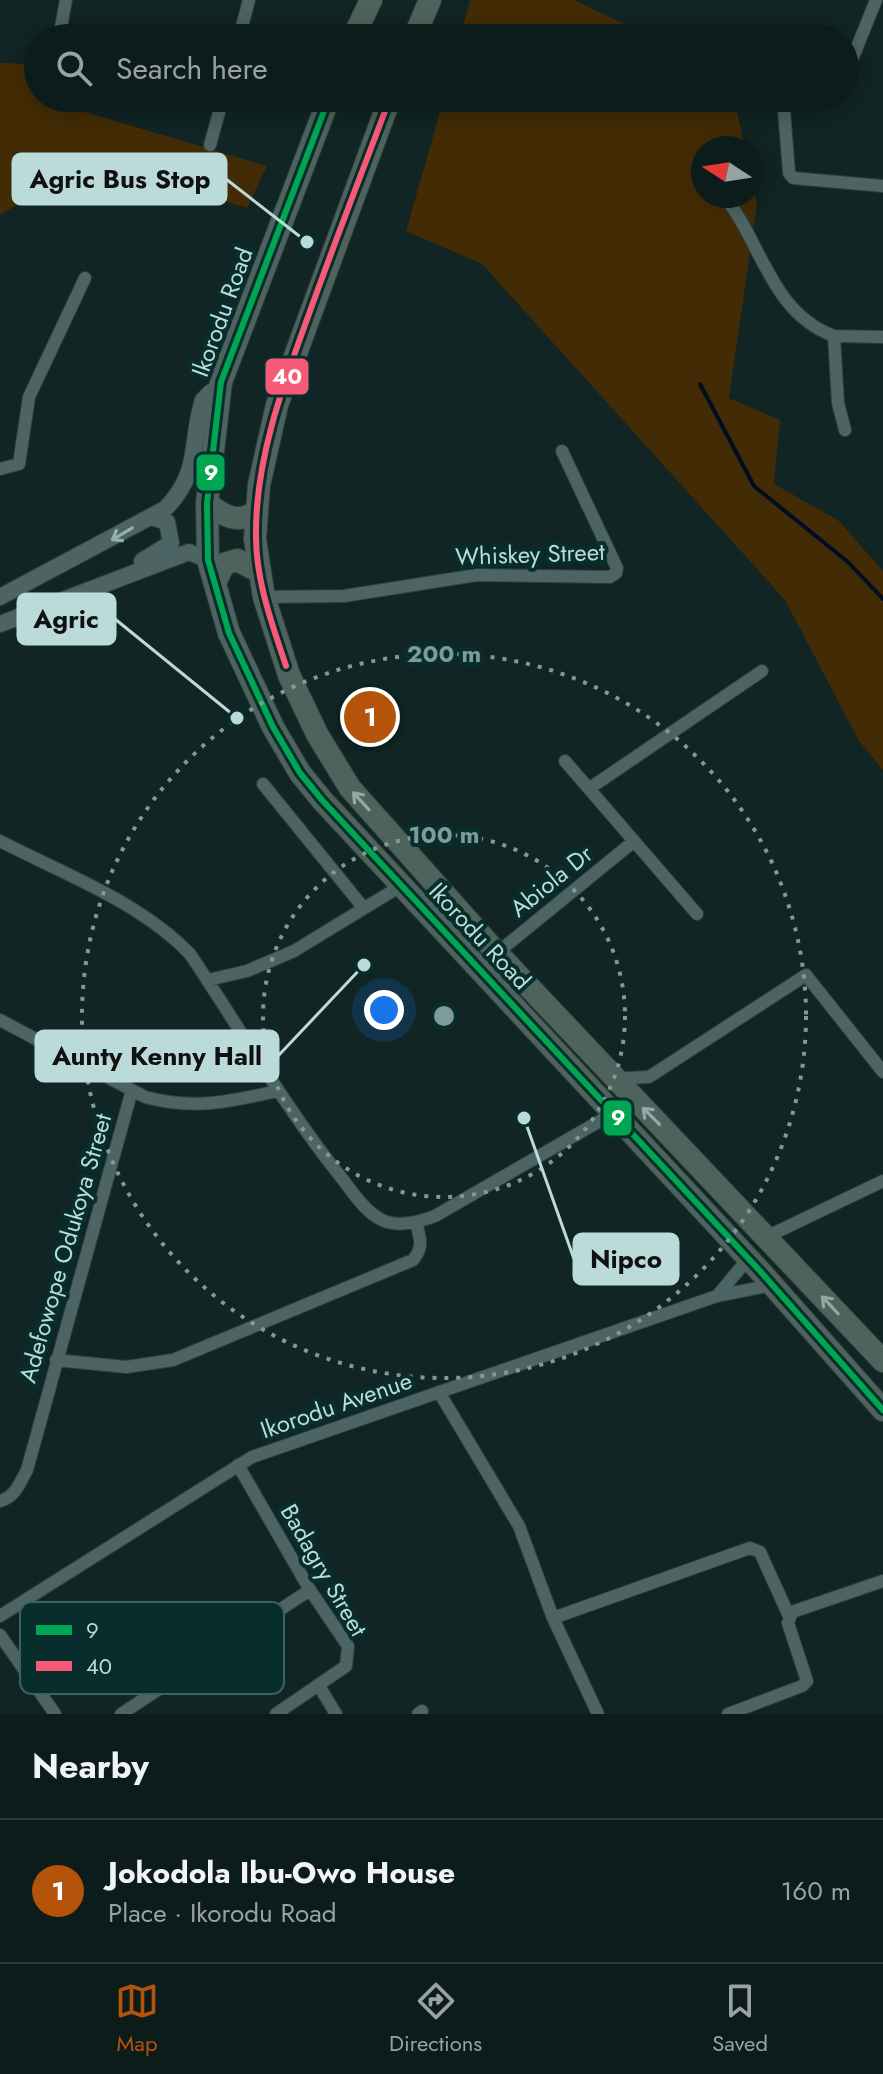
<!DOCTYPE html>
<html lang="en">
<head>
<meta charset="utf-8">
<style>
  body { margin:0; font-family:Jost,sans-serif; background:#152524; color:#f1f3f6 }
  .compass { position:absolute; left:691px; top:136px; width:72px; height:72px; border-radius:50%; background:#0c1c1b; box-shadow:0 4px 20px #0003; rotate:282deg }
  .you { position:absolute; left:384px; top:1010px; width:28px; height:28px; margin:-20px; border:6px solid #fff; border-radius:50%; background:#1a73e8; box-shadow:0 0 0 12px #1a73e833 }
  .badge { display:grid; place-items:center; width:52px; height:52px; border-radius:50%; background:#b45309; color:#fff; font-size:26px; font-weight:700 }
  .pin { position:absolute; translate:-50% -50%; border:4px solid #fff; box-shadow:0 2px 8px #0006 }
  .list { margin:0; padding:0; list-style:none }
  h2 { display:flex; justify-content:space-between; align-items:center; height:104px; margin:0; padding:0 32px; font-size:34px }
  h2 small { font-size:26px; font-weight:400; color:#9aa1a3 }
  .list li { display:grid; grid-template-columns:52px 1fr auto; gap:24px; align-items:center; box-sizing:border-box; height:144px; padding:0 32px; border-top:2px solid #2c3a3a }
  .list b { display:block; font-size:30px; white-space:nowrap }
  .list p { margin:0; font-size:26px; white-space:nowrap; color:#9aa1a3 }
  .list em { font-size:26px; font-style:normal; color:#9aa1a3 }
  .icon { flex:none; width:44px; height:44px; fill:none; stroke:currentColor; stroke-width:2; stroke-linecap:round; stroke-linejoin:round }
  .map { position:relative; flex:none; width:883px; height:1714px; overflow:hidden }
  .search { position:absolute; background:#0c1c1b; box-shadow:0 4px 20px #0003; left:24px; right:24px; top:24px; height:88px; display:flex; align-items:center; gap:20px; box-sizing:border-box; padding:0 28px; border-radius:44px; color:#9aa1a3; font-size:30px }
  .sheet { height:248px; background:#0c1c1b }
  nav { display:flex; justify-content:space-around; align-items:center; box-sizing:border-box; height:112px; border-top:2px solid #2c3a3a; background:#0c1c1b; font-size:22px; color:#9aa1a3 }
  nav a { display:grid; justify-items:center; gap:4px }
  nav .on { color:#b45309 }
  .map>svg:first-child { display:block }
  .green { fill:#432b05 }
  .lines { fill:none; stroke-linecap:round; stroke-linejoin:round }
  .stream { stroke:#010e22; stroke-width:4 }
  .minor-casing { stroke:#2e3f3e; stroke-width:14 }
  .tertiary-casing { stroke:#2e3f3e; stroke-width:18 }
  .trunk-casing { stroke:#2e3f3e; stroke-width:24 }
  .minor { stroke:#4c6463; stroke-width:12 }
  .tertiary { stroke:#4c6463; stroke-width:16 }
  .trunk { stroke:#4e635c; stroke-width:22 }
  .bus-1-casing { stroke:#072e2c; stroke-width:12 }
  .bus-2-casing { stroke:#072e2c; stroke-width:12 }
  .bus-1 { stroke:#00a651; stroke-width:6 }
  .bus-2 { stroke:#f75a77; stroke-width:6 }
  .oneway { stroke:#94b1b0 }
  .oneway2 { stroke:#8faba7 }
  .ring { fill:none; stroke:#7e9b9a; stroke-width:4; stroke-dasharray:4 8 }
  .labels { text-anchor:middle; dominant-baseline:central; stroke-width:8; stroke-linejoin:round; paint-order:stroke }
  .street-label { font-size:24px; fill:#badbd9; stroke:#072e2c }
  .key { fill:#072e2c; stroke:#3d6260; stroke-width:2 }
  .key-label { font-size:22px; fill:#badbd9 }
  .centre { fill:#7e9b9a; stroke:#072e2c; stroke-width:4 }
  .ring-label { font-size:24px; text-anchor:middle; font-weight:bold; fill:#7e9b9a; stroke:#072e2c; stroke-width:8; stroke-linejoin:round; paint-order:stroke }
  .leader { fill:none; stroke:#badbd9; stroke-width:3 }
  .callout-dot { fill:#badbd9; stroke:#072e2c; stroke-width:3 }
  .callout { fill:#badbd9; stroke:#badbd9; stroke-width:3 }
  .callout-label { font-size:26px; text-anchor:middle; font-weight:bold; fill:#111 }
  .line-badge { stroke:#072e2c; stroke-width:3 }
  .badge-label { font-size:22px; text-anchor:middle; font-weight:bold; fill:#fff }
</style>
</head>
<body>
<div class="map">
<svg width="883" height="1714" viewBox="0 0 883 1714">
  <rect width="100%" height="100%" fill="#102524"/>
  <path class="green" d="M470,0h104l79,38h-193z
    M0,63l26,1 12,19v15l229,68 -20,42 -104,-32 -63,-10 -80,49z
    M444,98h290l11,50h-42v48h48v-19l6,27 -28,194 51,22 -6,64 64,36 45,51v199l-24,-29 -74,-141 -303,-336 -76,-33z"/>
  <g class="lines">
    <path class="stream" d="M700,384l54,102 94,76 35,37"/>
    <defs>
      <path id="minor" d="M59,38l7,-38
        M239,38l10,-38
        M845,77l31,-77
        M783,98l6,75 4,5 90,8
        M210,145l13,-47
        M724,196c38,47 47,117 110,140l4,67 7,27
        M834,336l49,1
        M0,469l19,-5 10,-67 56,-119
        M264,597l80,-1 133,-21 133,2 6,-4 1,-5 -55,-117
        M565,761l132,153
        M263,784l99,122
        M590,788l172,-117
        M0,841c64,33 140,61 190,113 50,74 94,152 150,222 12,15 24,35 42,44 16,8 37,2 53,-4l177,-102
        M497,953l136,-111
        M208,980l39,-9 47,-20 105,-64
        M0,1020l145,77c48,13 85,5 132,-6
        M618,1083l9,-5 22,-1 157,-102 77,97
        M764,1238l119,-57
        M717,1296l31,-37
        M56,1360l70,7 47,-7 240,-100c11,-13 7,-22 3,-38
        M439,1392l80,134 34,92 45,96
        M238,1465l72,125 38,56 -2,20 -70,48
        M0,1501c15,-4 20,-18 27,-31l105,-380
        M0,1616l252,-159 465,-161 55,-11
        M553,1618l197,-70 10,4 29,64
        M0,1635l55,79
        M319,1686l17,28
        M121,1714l189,-124
        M418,1714l4,-3
        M728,1714l74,-28 5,-5 -19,-58 4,-11 91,-31"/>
      <path id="tertiary" d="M142,561l29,-18 -4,-21 -16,-5
        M0,597l165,-88c37,-38 24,-65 38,-109l8,-8 9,-1
        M0,624l189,-72 19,8"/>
      <path id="trunk" d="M353,38l18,-38
        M414,38l16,-38
        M329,98l-108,284 -14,121 1,57 21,73 44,94 27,46 22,27 438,471 123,139
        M390,98l-113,307 -18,80 -4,54 5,33 4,25 25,78 28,59 33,54 147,165 386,408
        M207,503c16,13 32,22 50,8
        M215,583l9,-19 13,-4 23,12"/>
    </defs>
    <use href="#minor" class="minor-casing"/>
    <use href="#tertiary" class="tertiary-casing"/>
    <use href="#trunk" class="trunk-casing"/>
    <use href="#minor" class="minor"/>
    <use href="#tertiary" class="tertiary"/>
    <use href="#trunk" class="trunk"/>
    <defs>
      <path id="bus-1" d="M329,98l-108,284 -14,121 1,57 21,73 44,94 27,46 22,27 438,471 123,139"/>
      <path id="bus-2" d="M286,666c-14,-42 -30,-85 -30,-130 -1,-76 27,-151 53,-222 26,-73 54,-144 81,-216"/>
    </defs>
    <use href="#bus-1" class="bus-1-casing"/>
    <use href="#bus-2" class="bus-2-casing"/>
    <use href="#bus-1" class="bus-1"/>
    <use href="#bus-2" class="bus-2"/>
  </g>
  <defs><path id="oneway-shaft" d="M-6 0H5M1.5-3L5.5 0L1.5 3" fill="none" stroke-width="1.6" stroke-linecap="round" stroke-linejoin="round" transform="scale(2)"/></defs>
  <use class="oneway" href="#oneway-shaft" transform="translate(122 534) rotate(149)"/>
  <g class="oneway2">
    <use href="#oneway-shaft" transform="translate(361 801) rotate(-132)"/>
    <use href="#oneway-shaft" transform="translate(651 1116) rotate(-135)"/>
    <use href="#oneway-shaft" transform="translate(830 1305) rotate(-133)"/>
  </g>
  <g class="ring">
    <circle cx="444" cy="1016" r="181"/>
    <circle cx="444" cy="1016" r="362"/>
  </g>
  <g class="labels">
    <g class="street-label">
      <text transform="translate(222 312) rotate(-70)">Ikorodu Road</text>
      <text transform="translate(530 554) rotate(-2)">Whiskey Street</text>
      <text transform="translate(551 881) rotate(-39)">Abiola Dr</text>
      <text transform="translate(480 936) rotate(47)">Ikorodu Road</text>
      <text transform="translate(65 1248) rotate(-74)">Adefowope Odukoya Street</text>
      <text transform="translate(336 1405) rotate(-19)">Ikorodu Avenue</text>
      <text transform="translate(324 1570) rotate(60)">Badagry Street</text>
    </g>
  </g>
  <rect x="20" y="1602" width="264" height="92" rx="12" class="key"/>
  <rect x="36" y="1625" width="36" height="10" fill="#00a651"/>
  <rect x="36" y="1661" width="36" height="10" fill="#f75a77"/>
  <g class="key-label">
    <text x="86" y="1638">9</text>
    <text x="86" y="1674">40</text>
  </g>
  <circle cx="444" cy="1016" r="12" class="centre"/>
  <g class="ring-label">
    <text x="444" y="662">200 m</text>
    <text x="444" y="843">100 m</text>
  </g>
  <path class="leader" d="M307 242L226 179M237 718L115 619M364 965L278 1056M524 1118L574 1259"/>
  <g class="callout-dot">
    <circle cx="307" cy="242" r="8"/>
    <circle cx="237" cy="718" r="8"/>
    <circle cx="364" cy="965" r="8"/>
    <circle cx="524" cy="1118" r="8"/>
  </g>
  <g class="callout">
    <rect x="13" y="154" width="213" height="50" rx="8"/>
    <rect x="18" y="594" width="97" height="50" rx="8"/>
    <rect x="36" y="1031" width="242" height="50" rx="8"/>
    <rect x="574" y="1234" width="104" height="50" rx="8"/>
  </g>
  <g class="callout-label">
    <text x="120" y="188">Agric Bus Stop</text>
    <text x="66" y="628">Agric</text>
    <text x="157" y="1065">Aunty Kenny Hall</text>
    <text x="626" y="1268">Nipco</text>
  </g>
  <g class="line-badge">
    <rect x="264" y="357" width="46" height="39" rx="8" fill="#f75a77"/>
    <rect x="195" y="453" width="31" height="39" rx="8" fill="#00a651"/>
    <rect x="602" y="1099" width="31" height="38" rx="8" fill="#00a651"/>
  </g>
  <g class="badge-label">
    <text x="287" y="384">40</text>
    <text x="211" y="480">9</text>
    <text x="618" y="1125">9</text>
  </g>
</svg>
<svg class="compass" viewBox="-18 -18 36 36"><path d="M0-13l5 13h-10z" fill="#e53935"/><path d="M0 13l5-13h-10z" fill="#9aa1a3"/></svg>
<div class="you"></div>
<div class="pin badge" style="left:370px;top:717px">1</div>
<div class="search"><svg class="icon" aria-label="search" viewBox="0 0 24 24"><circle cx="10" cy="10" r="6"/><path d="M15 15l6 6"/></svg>Search here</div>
</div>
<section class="sheet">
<h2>Nearby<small></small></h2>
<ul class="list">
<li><span class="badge">1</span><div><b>Jokodola Ibu-Owo House</b><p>Place · Ikorodu Road</p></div><em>160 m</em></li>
</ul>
</section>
<nav>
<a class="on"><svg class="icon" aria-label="map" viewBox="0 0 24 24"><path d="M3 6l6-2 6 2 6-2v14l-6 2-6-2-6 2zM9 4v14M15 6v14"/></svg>Map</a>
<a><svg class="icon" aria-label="directions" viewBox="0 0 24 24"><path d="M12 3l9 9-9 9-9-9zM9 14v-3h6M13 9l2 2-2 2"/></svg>Directions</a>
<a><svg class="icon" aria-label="saved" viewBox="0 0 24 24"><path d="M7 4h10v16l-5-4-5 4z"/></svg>Saved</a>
</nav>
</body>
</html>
